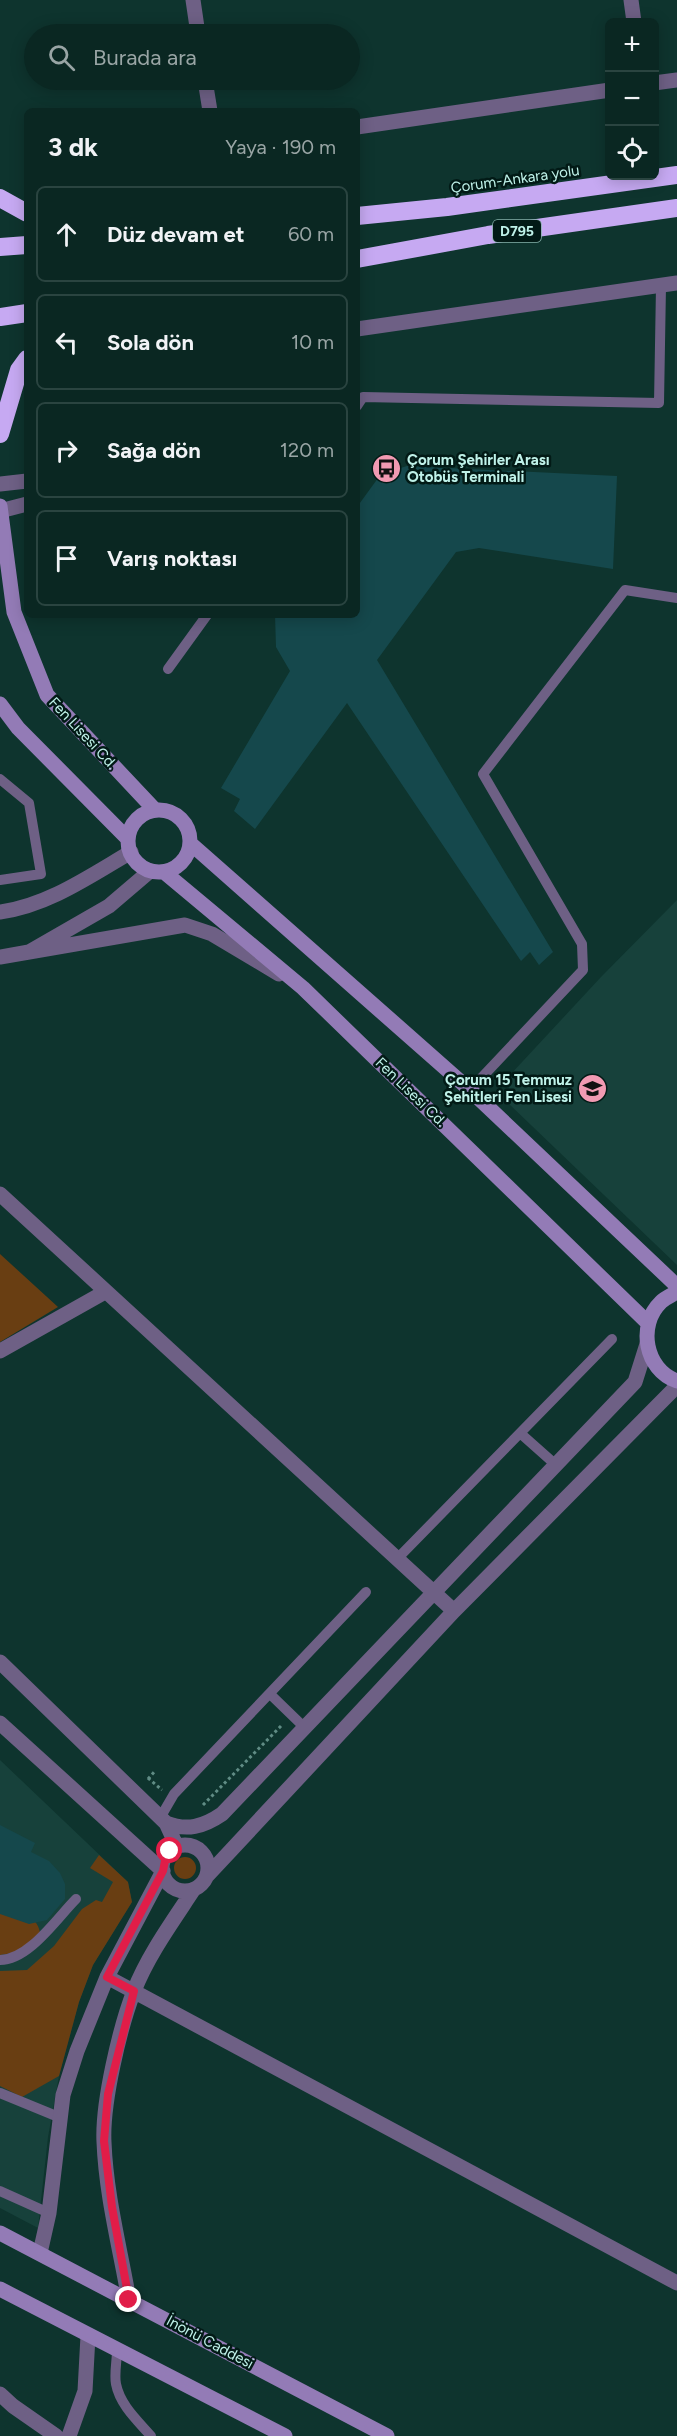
<!DOCTYPE html>
<html lang="tr">
<head>
<meta charset="utf-8">
<style>
  body { margin:0; font-family:Figtree,sans-serif; background:#18332f; color:#f1f3f6 }
  .controls { position:absolute; right:18px; top:18px; display:grid; overflow:hidden; border-radius:9px; box-shadow:0 3px 15px #0003 }
  .controls button { width:54px; height:54px; display:grid; place-items:center; padding:0; border:0; border-bottom:2px solid #2a4440; background:#0a2722; color:#f1f3f6; font:30px sans-serif }
  .stop { position:absolute; width:18px; height:18px; margin:-14px; border:4px solid #e11d48; border-radius:50%; background:#fff }
  .stop.end { background:#e11d48; border-color:#fff; box-shadow:0 2px 6px #0008 }
  .list { margin:0; padding:0; list-style:none }
  h2 { display:flex; justify-content:space-between; align-items:center; height:78px; margin:0; padding:0 24px; font-size:26px }
  h2 small { font-size:20px; font-weight:400; color:#99a5a5 }
  .list li { display:grid; grid-template-columns:39px 1fr auto; gap:18px; align-items:center; box-sizing:border-box; height:96px; margin:0 12px 12px; padding:0 12px; border:2px solid #2a4440; border-radius:9px }
  .list b { display:block; font-size:22px; white-space:nowrap }
  .list em { font-size:20px; font-style:normal; color:#99a5a5 }
  .icon { flex:none; width:33px; height:33px; fill:none; stroke:currentColor; stroke-width:2; stroke-linecap:round; stroke-linejoin:round }
  .map { position:relative; flex:none; width:677px; height:2436px; overflow:hidden }
  .search { position:absolute; background:#0a2722; box-shadow:0 3px 15px #0003; left:24px; top:24px; width:336px; height:66px; display:flex; align-items:center; gap:15px; box-sizing:border-box; padding:0 21px; border-radius:33px; color:#99a5a5; font-size:22px }
  .panel { position:absolute; background:#0a2722; box-shadow:0 3px 15px #0003; left:24px; top:108px; width:336px; height:510px; border-radius:9px }
  .map>svg:first-child { display:block }
  .built { fill:#17413b }
  .green { fill:#693e12 }
  .building { fill:#15484c }
  .lines { fill:none; stroke-linecap:round; stroke-linejoin:round }
  .path { stroke:#608c85; stroke-width:3; stroke-dasharray:3 3; stroke-linecap:butt }
  .lane { stroke:#6e6085; stroke-width:10 }
  .street { stroke:#6e6085; stroke-width:15 }
  .secondary { stroke:#937bb6; stroke-width:15 }
  .highway { stroke:#c6a9f2; stroke-width:18 }
  .route { stroke:#e11d48; stroke-width:8 }
  .labels { text-anchor:middle; dominant-baseline:central; stroke-width:5; stroke-linejoin:round; paint-order:stroke }
  .shield { fill:#021a16; stroke:#86b1aa; stroke-width:1.5 }
  .shield-label { font-size:14px; font-weight:bold; fill:#bff2e9 }
  .street-label { font-size:15px; fill:#bff2e9; stroke:#021a16 }
  .poi-label { font-size:15px; font-weight:bold; fill:#bff2e9; stroke:#021a16; text-anchor:start }
</style>
</head>
<body>
<div class="map">
<svg width="677" height="2436" viewBox="0 0 677 2436">
  <rect width="100%" height="100%" fill="#0e342e"/>
  <path class="built" d="M677,900v365l-169,-162 2,-28 91,-98z
    M0,1760l128,122 4,20 -39,63 -14,37 -20,74 -11,61 -10,91 -38,-20z"/>
  <path class="green" d="M0,1254l58,53 -58,35z
    M99,1855l29,27 4,20 -39,63 -14,37 -20,74 -37,21 -22,-11v-115l27,-1 27,-24 28,-37 14,-9 6,2 11,-20 -23,-14z
    M174 1868a11 11 0 1 1 22 0a11 11 0 1 1-22 0Z
    M0,1902c15,7 38,13 40,31l-15,18 -25,4z"/>
  <path class="building" d="M407,466l210,10 -4,93 -134,-21 -23,4 -79,108 176,292 -14,13 -9,-13 -9,9 -174,-258 -92,126 -21,-18 6,-12 -19,-11 69,-117 -14,-24 -1,-32h82v-108l24,-33z
    M0,1825l35,18 -4,9 18,9 11,12 5,11v15l-18,21 -18,4 -29,-10z"/>
  <g class="lines">
    <path class="path" d="M148,1778l14,12
      M148,1779l7,-8
      M203,1805l79,-80"/>
    <path class="lane" d="M357,406l6,-9 296,6 2,-117
      M168,669l39,-54
      M0,779l29,24 12,71 -41,6
      M470,1090l113,-120 -1,-26 -99,-170 142,-184 52,8
      M520,1433l36,32
      M396,1560l216,-221
      M270,1694l34,33
      M160,1818l14,-24 192,-202
      M0,1960c29,0 57,-42 76,-61
      M0,2093l61,25
      M0,2191l49,22
      M117,2350c0,11 -3,24 -1,34 4,21 22,37 35,52"/>
    <path class="street" d="M193,0l5,34
      M631,0l3,22
      M205,80l5,31
      M654,83l23,-3
      M357,127l253,-37
      M357,329l320,-46
      M0,484l27,-3
      M0,511l27,-7
      M0,912c47,-6 90,-36 131,-60
      M29,952l156,-27 27,9 67,40
      M0,957l29,-5 80,-46 41,-35
      M0,1194l454,417
      M0,1351l105,-59
      M0,1662l166,161 11,24
      M0,1723l163,148 -56,106 -30,74 -14,44 -14,118 -9,40
      M166,1823c21,8 37,4 56,-9l413,-432 12,-38
      M162 1868a23 23 0 1 1 46 0a23 23 0 1 1-46 0Z
      M207,1876l247,-265 219,-221 4,-1
      M107,1977l570,306
      M129,2300c-9,-52 -23,-105 -25,-158 -2,-39 16,-115 30,-151 14,-36 39,-70 60,-102
      M0,2394l13,12 43,30
      M69,2436l16,-45 3,-55"/>
    <path class="secondary" d="M0,506l14,106 33,83 108,115
      M0,704l18,24 110,111
      M128 841a31 31 0 1 1 62 0a31 31 0 1 1-62 0Z
      M190,843l280,247 207,196
      M164,872l139,116 345,335
      M677,1292c-5,3 -12,6 -16,10 -24,23 -16,68 16,79
      M0,2233l387,203
      M0,2289l285,147"/>
    <path class="highway" d="M0,198l27,15
      M357,216l90,-9 230,-32
      M0,247l27,-2
      M357,259l131,-24 189,-27
      M0,317l27,-4
      M0,434l19,-64 8,-11"/>
  </g>
  <g class="lines">
    <path class="route" d="M129,2300l-17,-93 -8,-66 4,-47 26,-103 -27,-14 56,-106 3,-15 4,-5"/>
  </g>
  <defs>
    <symbol id="bus-disc" viewBox="-11 -11 22 22"><circle r="9.5" fill="#f19ab2" stroke="#021a16"/><path d="M-5-6H5V4H4V6H2V4H-2V6H-4V4H-5ZM-3.5-4V0h7V-4ZM-3.5 1.2v1.5H-2V1.2ZM2 1.2v1.5H3.5V1.2Z" fill="#111"/></symbol>
    <symbol id="school-disc" viewBox="-11 -11 22 22"><circle r="9.5" fill="#f19ab2" stroke="#021a16"/><path d="M0-5L7-2L0 1L-7-2ZM-4 1L0 2.5L4 1V4Q0 6-4 4Z" fill="#111"/></symbol>
  </defs>
  <g fill-rule="evenodd">
    <use href="#bus-disc" x="370" y="452" width="33" height="33"/>
    <use href="#school-disc" x="576" y="1072" width="33" height="33"/>
  </g>
  <g class="labels">
    <rect class="shield" x="493" y="220" width="48" height="22" rx="4.5"/>
    <g class="shield-label">
      <text x="517" y="231">D795</text>
    </g>
    <g class="street-label">
      <text transform="translate(515 179) rotate(-8)">Çorum-Ankara yolu</text>
      <text transform="translate(83 733) rotate(47)">Fen Lisesi Cd.</text>
      <text transform="translate(411 1092) rotate(44)">Fen Lisesi Cd.</text>
      <text transform="translate(210 2342) rotate(28)">İnönü Caddesi</text>
    </g>
    <g class="poi-label">
      <text x="407" y="460">Çorum Şehirler Arası<tspan x="407" dy="17">Otobüs Terminali</tspan></text>
      <text x="572" y="1080" text-anchor="end">Çorum 15 Temmuz<tspan x="572" dy="17">Şehitleri Fen Lisesi</tspan></text>
    </g>
  </g>
</svg>
<div class="controls">
<button>+</button>
<button>−</button>
<button><svg class="icon" aria-label="locate" viewBox="0 0 24 24"><circle cx="12" cy="12" r="6"/><path d="M12 2v4M12 18v4M2 12h4M18 12h4"/></svg></button>
</div>
<div class="stop" style="left:170px;top:1851px"></div>
<div class="stop end" style="left:129px;top:2300px"></div>
<div class="search"><svg class="icon" aria-label="search" viewBox="0 0 24 24"><circle cx="10" cy="10" r="6"/><path d="M15 15l6 6"/></svg>Burada ara</div>
<section class="panel">
<h2>3 dk<small>Yaya · 190 m</small></h2>
<ul class="list">
<li><svg class="icon" aria-label="ahead" viewBox="0 0 24 24"><path d="M12 20V5M6 11l6-6 6 6"/></svg><div><b>Düz devam et</b></div><em>60 m</em></li>
<li><svg class="icon" aria-label="left" viewBox="0 0 24 24"><path d="M17 20v-9H6M10 6l-5 5 5 5"/></svg><div><b>Sola dön</b></div><em>10 m</em></li>
<li><svg class="icon" aria-label="right" viewBox="0 0 24 24"><path d="M7 20v-9h11M14 6l5 5-5 5"/></svg><div><b>Sağa dön</b></div><em>120 m</em></li>
<li><svg class="icon" aria-label="arrive" viewBox="0 0 24 24"><path d="M6 21V4h12l-3 4 3 4H6"/></svg><div><b>Varış noktası</b></div></li>
</ul>
</section>
</div>
</body>
</html>
